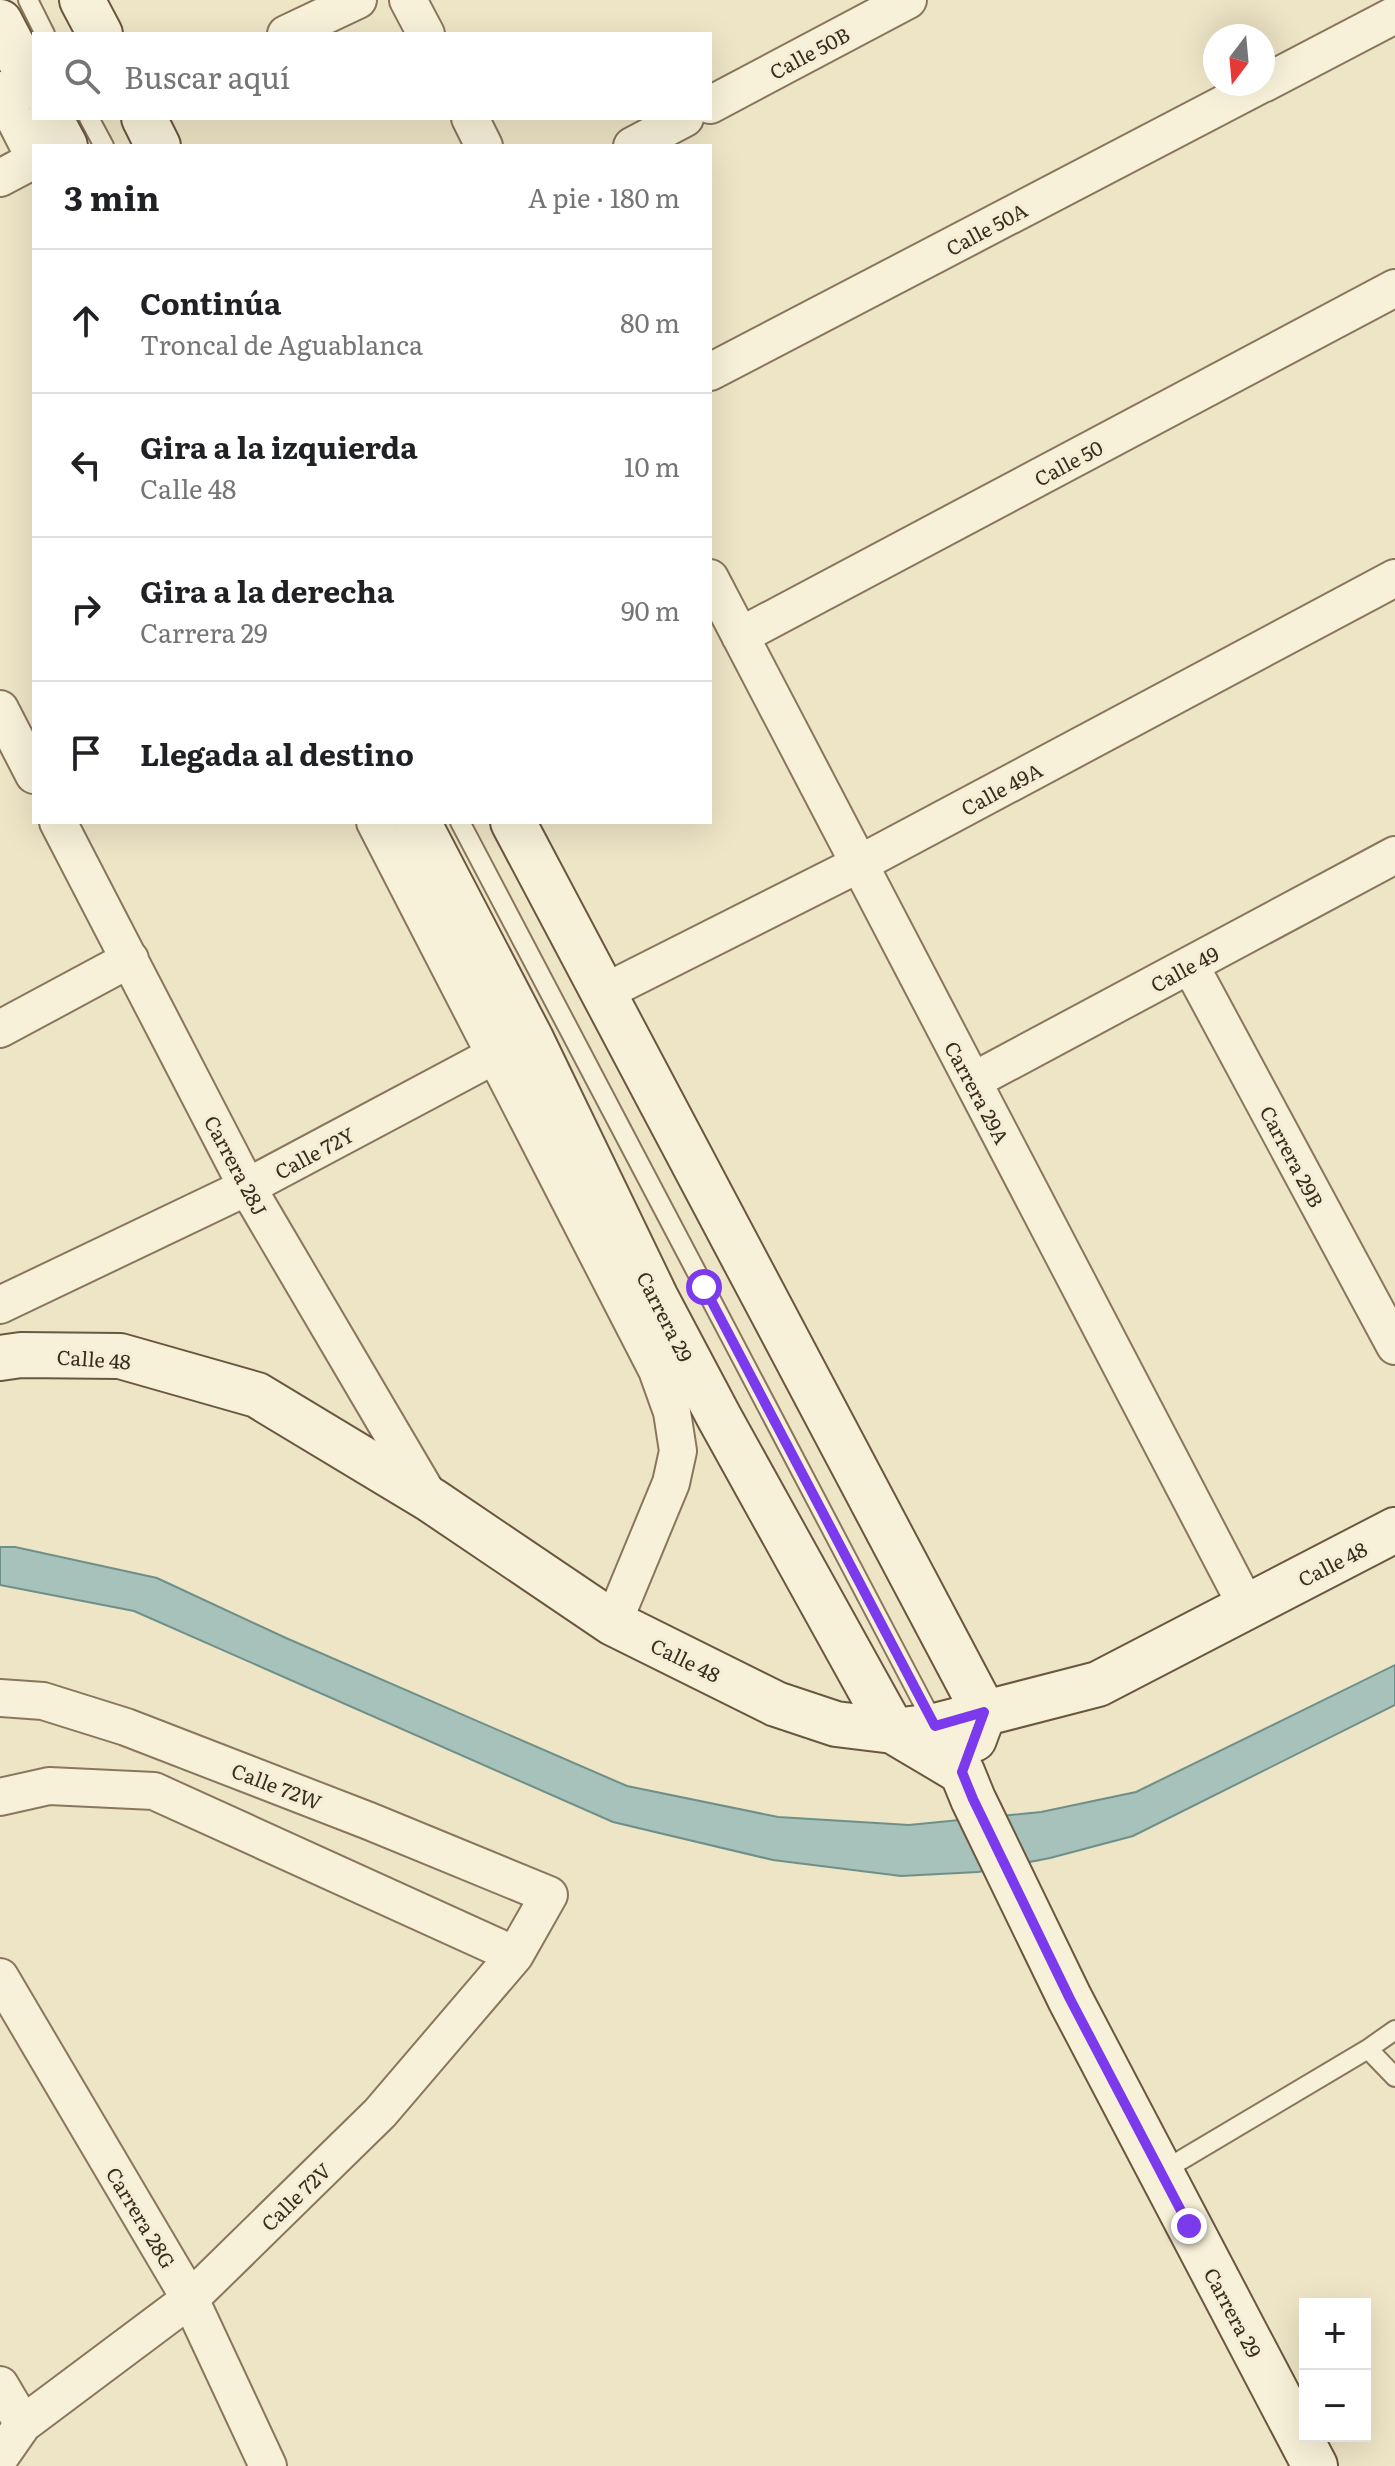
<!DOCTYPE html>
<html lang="es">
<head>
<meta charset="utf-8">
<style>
  body { margin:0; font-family:Literata,serif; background:#f2f2f2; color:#202124 }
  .controls { position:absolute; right:24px; bottom:24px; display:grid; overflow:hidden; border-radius:0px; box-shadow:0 8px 32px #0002 }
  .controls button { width:72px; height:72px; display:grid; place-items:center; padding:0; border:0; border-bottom:2px solid #e0e0e0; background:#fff; color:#202124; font:40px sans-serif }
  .compass { position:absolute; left:1203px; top:24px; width:72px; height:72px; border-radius:50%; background:#fff; box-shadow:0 8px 32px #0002; rotate:196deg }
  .stop { position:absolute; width:24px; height:24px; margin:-18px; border:6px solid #7c3aed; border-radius:50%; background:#fff }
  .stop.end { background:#7c3aed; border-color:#fff; box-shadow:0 2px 8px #0008 }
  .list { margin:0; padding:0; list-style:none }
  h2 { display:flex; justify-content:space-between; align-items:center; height:104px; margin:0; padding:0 32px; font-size:34px }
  h2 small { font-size:26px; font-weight:400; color:#757577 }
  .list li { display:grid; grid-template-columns:52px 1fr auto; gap:24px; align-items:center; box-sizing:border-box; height:144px; padding:0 32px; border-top:2px solid #e0e0e0 }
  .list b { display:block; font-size:30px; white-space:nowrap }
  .list p { margin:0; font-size:26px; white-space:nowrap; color:#757577 }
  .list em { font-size:26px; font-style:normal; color:#757577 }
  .icon { flex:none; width:44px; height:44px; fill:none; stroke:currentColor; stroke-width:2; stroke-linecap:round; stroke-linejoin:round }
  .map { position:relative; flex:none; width:1395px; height:2466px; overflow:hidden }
  .search { position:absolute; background:#fff; box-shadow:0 8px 32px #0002; left:32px; top:32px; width:680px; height:88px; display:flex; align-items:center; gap:20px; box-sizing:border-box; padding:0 28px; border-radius:0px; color:#757577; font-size:30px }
  .panel { position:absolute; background:#fff; box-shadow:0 8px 32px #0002; left:32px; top:144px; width:680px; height:680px; border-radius:0px }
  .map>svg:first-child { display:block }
  .water { fill:#a7c1bb; stroke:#6e9089; stroke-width:2 }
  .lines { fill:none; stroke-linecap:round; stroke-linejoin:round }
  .lane-casing { stroke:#89765c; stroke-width:22 }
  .street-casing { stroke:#89765c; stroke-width:40 }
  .secondary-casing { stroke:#6b573f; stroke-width:48 }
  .lane { stroke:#f8f1d9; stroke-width:18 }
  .street { stroke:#f8f1d9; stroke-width:36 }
  .secondary { stroke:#f8f1d9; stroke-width:44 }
  .route { stroke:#7c3aed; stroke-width:10 }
  .labels { text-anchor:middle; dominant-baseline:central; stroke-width:6; stroke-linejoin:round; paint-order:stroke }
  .street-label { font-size:20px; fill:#392d1f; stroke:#f5eed5 }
</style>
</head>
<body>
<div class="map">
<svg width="1395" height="2466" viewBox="0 0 1395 2466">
  <rect width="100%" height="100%" fill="#eee4c6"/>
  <path class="water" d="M0,1547h15l142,31 129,60 341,148 151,31 131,8 132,-13 95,-20 259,-127v40l-262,131 -83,22 -72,14 -77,4 -128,-16 -160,-38 -479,-211 -134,-26z"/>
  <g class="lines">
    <defs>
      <path id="lane" d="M28,0l17,34
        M89,118l15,28
        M460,822l475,904
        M1368,2049l27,28
        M1161,2172l207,-123 27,-19"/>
      <path id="street" d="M408,0l18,34
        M286,34l72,-34
        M1263,84l132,-69
        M0,90l34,67
        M710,105l198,-105
        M470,118l14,28
        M632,146l53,-28
        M0,178l34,-18
        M710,372l552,-288
        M710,578l537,1029
        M740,636l655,-348
        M0,709l34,66
        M58,822l189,365 184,313
        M375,822l282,548 15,42 6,39 -7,32 -58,140
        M1190,965l205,381
        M603,993l256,-129 536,-286
        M0,1029l130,-70
        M973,1081l422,-226
        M0,1305l247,-118 248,-132
        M0,1698l43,3 83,26 243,94 180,74 -34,60 -135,158 -190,186 -167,125 -23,33
        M0,1797l49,-11 105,5 361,164
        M0,1977l190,322 78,167
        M0,2385l23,39"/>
      <path id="secondary" d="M82,0l18,34
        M0,22l34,65
        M50,118l15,28
        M144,118l14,28
        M418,822l113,217 125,259 63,119 174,314 69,41 11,27 97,200 245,467
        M513,822l471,890 -10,27
        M0,1358l21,-3 99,1 137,39 174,105 182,123 163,81 60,20 57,7 42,-5 163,-42 297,-154"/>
    </defs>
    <use href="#lane" class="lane-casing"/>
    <use href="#street" class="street-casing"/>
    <use href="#secondary" class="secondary-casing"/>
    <use href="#lane" class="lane"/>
    <use href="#street" class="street"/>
    <use href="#secondary" class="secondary"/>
  </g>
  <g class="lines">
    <path class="route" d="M704,1287l231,439 49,-14 -22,60 11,27 97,200 119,227"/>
  </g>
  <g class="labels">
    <g class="street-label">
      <text transform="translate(809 52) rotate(-28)">Calle 50B</text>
      <text transform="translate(986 228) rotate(-28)">Calle 50A</text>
      <text transform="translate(1068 462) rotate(-28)">Calle 50</text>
      <text transform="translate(1001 788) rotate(-28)">Calle 49A</text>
      <text transform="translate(1184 968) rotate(-28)">Calle 49</text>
      <text transform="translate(978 1092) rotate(62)">Carrera 29A</text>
      <text transform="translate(314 1152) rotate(-28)">Calle 72Y</text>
      <text transform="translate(1293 1156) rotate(62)">Carrera 29B</text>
      <text transform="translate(237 1165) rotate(62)">Carrera 28J</text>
      <text transform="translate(666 1316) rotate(63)">Carrera 29</text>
      <text transform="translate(94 1358) rotate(4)">Calle 48</text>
      <text transform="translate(1332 1563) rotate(-27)">Calle 48</text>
      <text transform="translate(686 1659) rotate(26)">Calle 48</text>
      <text transform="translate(277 1785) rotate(21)">Calle 72W</text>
      <text transform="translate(295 2196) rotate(-44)">Calle 72V</text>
      <text transform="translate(142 2217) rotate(59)">Carrera 28G</text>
      <text transform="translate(1234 2312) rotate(62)">Carrera 29</text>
    </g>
  </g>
</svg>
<div class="controls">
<button>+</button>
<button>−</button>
</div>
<svg class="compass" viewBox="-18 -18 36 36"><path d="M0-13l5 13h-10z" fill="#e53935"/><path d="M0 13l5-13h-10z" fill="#757577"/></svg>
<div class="stop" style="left:704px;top:1287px"></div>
<div class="stop end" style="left:1189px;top:2226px"></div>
<div class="search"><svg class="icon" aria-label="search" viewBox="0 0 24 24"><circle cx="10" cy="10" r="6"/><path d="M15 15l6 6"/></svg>Buscar aquí</div>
<section class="panel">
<h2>3 min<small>A pie · 180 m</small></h2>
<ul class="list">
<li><svg class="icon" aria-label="ahead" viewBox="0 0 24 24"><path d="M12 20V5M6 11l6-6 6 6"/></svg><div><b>Continúa</b><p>Troncal de Aguablanca</p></div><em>80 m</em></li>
<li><svg class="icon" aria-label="left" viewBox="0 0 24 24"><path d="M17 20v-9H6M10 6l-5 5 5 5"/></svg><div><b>Gira a la izquierda</b><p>Calle 48</p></div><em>10 m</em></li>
<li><svg class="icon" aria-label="right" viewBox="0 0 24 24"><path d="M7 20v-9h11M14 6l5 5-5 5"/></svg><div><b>Gira a la derecha</b><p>Carrera 29</p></div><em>90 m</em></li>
<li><svg class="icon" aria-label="arrive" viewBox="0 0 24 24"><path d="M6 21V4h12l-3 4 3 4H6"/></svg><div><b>Llegada al destino</b></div></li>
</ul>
</section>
</div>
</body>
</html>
